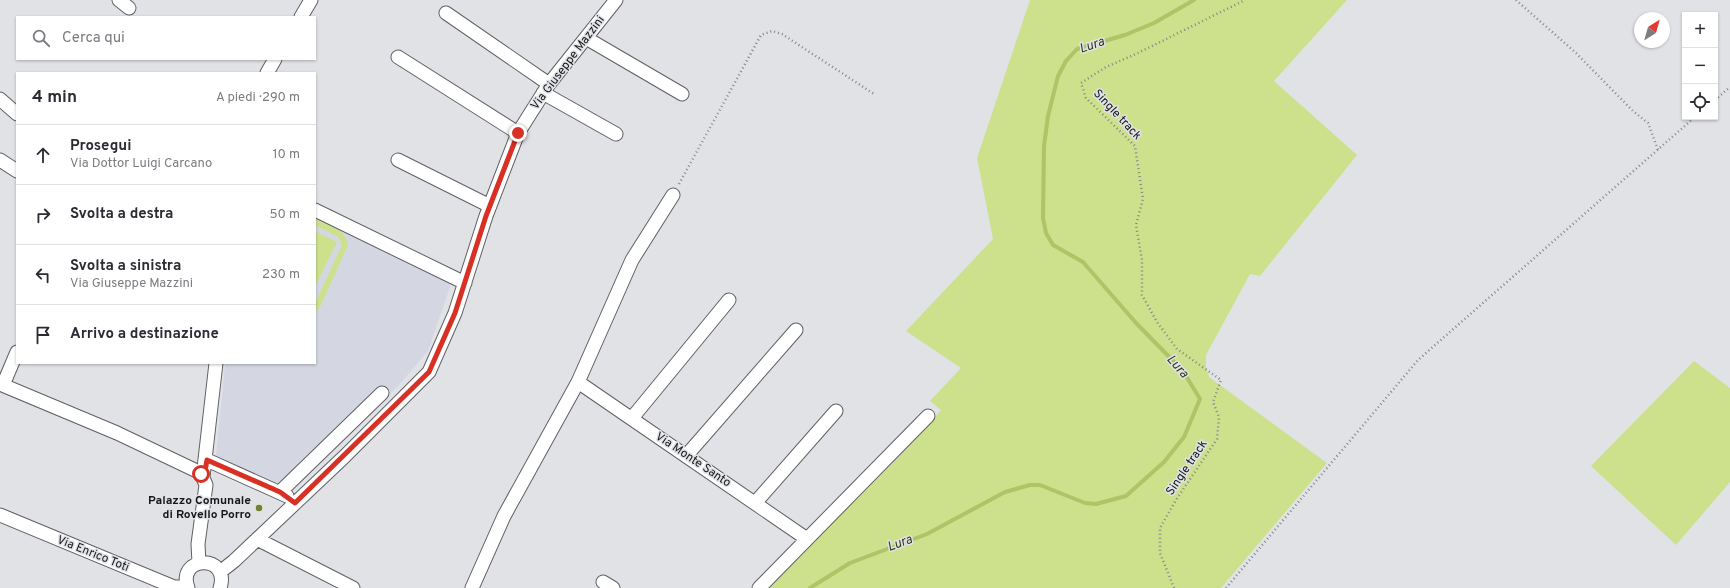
<!DOCTYPE html>
<html lang="it">
<head>
<meta charset="utf-8">
<style>
  body { margin:0; font-family:Overpass,sans-serif; background:#f7f7f7; color:#2b2b33 }
  .controls { position:absolute; right:12px; top:12px; display:grid; overflow:hidden; border-radius:0px; box-shadow:0 1px 3px #0004 }
  .controls button { width:36px; height:36px; display:grid; place-items:center; padding:0; border:0; border-bottom:1px solid #e1e1e2; background:#fff; color:#2b2b33; font:20px sans-serif }
  .compass { position:absolute; left:1634px; top:12px; width:36px; height:36px; border-radius:50%; background:#fff; box-shadow:0 1px 3px #0004; rotate:37deg }
  .stop { position:absolute; width:12px; height:12px; margin:-9px; border:3px solid #d93025; border-radius:50%; background:#fff }
  .stop.end { background:#d93025; border-color:#fff; box-shadow:0 1px 4px #0008 }
  .list { margin:0; padding:0; list-style:none }
  h2 { display:flex; justify-content:space-between; align-items:center; height:52px; margin:0; padding:0 16px; font-size:17px }
  h2 small { font-size:13px; font-weight:400; color:#7c7c81 }
  .list li { display:grid; grid-template-columns:26px 1fr auto; gap:12px; align-items:center; box-sizing:border-box; height:60px; padding:0 16px; border-top:1px solid #e1e1e2 }
  .list b { display:block; font-size:15px; white-space:nowrap }
  .list p { margin:0; font-size:13px; white-space:nowrap; color:#7c7c81 }
  .list em { font-size:13px; font-style:normal; color:#7c7c81 }
  .icon { flex:none; width:22px; height:22px; fill:none; stroke:currentColor; stroke-width:2; stroke-linecap:round; stroke-linejoin:round }
  .map { position:relative; flex:none; width:1730px; height:588px; overflow:hidden }
  .search { position:absolute; background:#fff; box-shadow:0 1px 3px #0004; left:16px; top:16px; width:300px; height:44px; display:flex; align-items:center; gap:10px; box-sizing:border-box; padding:0 14px; border-radius:0px; color:#7c7c81; font-size:15px }
  .panel { position:absolute; background:#fff; box-shadow:0 1px 3px #0004; left:16px; top:72px; width:300px; height:292px; border-radius:0px }
  .map>svg:first-child { display:block }
  .built { fill:#d4d7e2 }
  .green { fill:#cde08c }
  .lines { fill:none; stroke-linecap:round; stroke-linejoin:round }
  .stream { stroke:#afc367; stroke-width:4 }
  .minor-casing { stroke:#5f6064; stroke-width:15 }
  .path { stroke:#848588; stroke-width:2.5; stroke-dasharray:1 3; stroke-linecap:butt }
  .minor { stroke:#fff; stroke-width:13 }
  .route { stroke:#d93025; stroke-width:5 }
  .poi-dot { fill:#71802f; stroke:#e1e2e6; stroke-width:1.5 }
  .labels { text-anchor:middle; dominant-baseline:central; stroke-width:3; stroke-linejoin:round; paint-order:stroke }
  .street-label { font-size:12px; fill:#151617; stroke:#e1e2e6 }
  .poi-label { font-size:12px; font-weight:bold; fill:#151617; stroke:#e1e2e6; text-anchor:end }
  .water-label { font-size:13px; font-style:italic; fill:#303811; stroke:#e1e2e6 }
</style>
</head>
<body>
<div class="map">
<svg width="1730" height="588" viewBox="0 0 1730 588">
  <rect width="100%" height="100%" fill="#e1e2e6"/>
  <path class="built" d="M315,216l137,65 -24,70 -29,34 -112,111 -71,-40 9,-93h90z"/>
  <path class="green" d="M1030,0h317l-73,81 83,74 -97,121 -10,-2 -44,81v12l3,10 118,86 -106,125h-455c59,-59 121,-115 175,-178l-11,-9 31,-33 -55,-37 87,-92 -16,-81z
    M315,219c13,6 31,10 33,26l-28,62 -5,5v-9l27,-58 -4,-8 -23,-12z
    M315,231l22,11 -22,45z
    M1694,361l36,27v94l-54,63 -85,-79z"/>
  <g class="lines">
    <path class="stream" d="M810,588l40,-25 77,-29 78,-42 25,-7h10l45,18 11,1 30,-8 38,-34 20,-25 16,-38 -17,-28 -47,-48 -53,-61 -30,-17 -7,-12 -3,-15 1,-72 4,-30 10,-40 8,-15 11,-12 48,-14 29,-12 40,-23"/>
    <defs>
      <path id="minor" d="M119,0l10,8
        M446,13l103,71
        M301,17l10,-17
        M586,38l96,56
        M398,57l120,76
        M267,73l8,-14
        M543,93l73,41
        M0,99l17,15
        M0,160l17,11
        M398,160l92,46
        M315,210l150,73
        M578,382l229,157
        M0,384l117,49 84,40 5,12 -8,59 1,19
        M3,385l14,-33
        M632,418l97,-118
        M686,456l110,-126
        M207,460l80,36
        M203,477l13,-114
        M280,492l102,-99
        M755,503l81,-92
        M0,515l174,72h13
        M257,539l96,49
        M220,572l14,-11 111,-105 84,-84 26,-59 31,-97 32,-83 31,-49 67,-84
        M603,582l10,6
        M188,588c-12,-33 43,-34 32,0
        M472,588l32,-72 74,-134 54,-122 41,-65
        M759,588l169,-172"/>
    </defs>
    <use href="#minor" class="minor-casing"/>
    <path class="path" d="M1516,0l60,53 57,58 15,12 10,27
      M1715,100l15,-13
      M679,184l82,-149 11,-4 10,3 92,60
      M1174,588l-14,-35v-25l16,-28 41,-61 2,-22 -6,-15 8,-22 -44,-31 -20,-27 -15,-27v-35l-6,-35 7,-26 -8,-53 -49,-48 -5,-15 25,-16 32,-14 107,-53
      M1226,588l192,-228 277,-243"/>
    <use href="#minor" class="minor"/>
  </g>
  <g class="lines">
    <path class="route" d="M201,474l3,3 3,-17 73,32 15,11 134,-131 26,-59 31,-97 32,-83"/>
  </g>
  <circle class="poi-dot" cx="259" cy="508" r="4"/>
  <g class="labels">
    <g class="street-label">
      <text transform="translate(568 63) rotate(-53)">Via Giuseppe Mazzini</text>
      <text transform="translate(1117 115) rotate(47)">Single track</text>
      <text transform="translate(693 460) rotate(34)">Via Monte Santo</text>
      <text transform="translate(1187 468) rotate(-56)">Single track</text>
      <text transform="translate(93 554) rotate(22)">Via Enrico Toti</text>
    </g>
    <g class="poi-label">
      <text x="251" y="501">Palazzo Comunale<tspan x="251" dy="14">di Rovello Porro</tspan></text>
    </g>
    <g class="water-label">
      <text transform="translate(1092 46) rotate(-19)">Lura</text>
      <text transform="translate(1177 367) rotate(49)">Lura</text>
      <text transform="translate(900 544) rotate(-21)">Lura</text>
    </g>
  </g>
</svg>
<div class="controls">
<button>+</button>
<button>−</button>
<button><svg class="icon" aria-label="locate" viewBox="0 0 24 24"><circle cx="12" cy="12" r="6"/><path d="M12 2v4M12 18v4M2 12h4M18 12h4"/></svg></button>
</div>
<svg class="compass" viewBox="-18 -18 36 36"><path d="M0-13l5 13h-10z" fill="#e53935"/><path d="M0 13l5-13h-10z" fill="#7c7c81"/></svg>
<div class="stop" style="left:201px;top:474px"></div>
<div class="stop end" style="left:518px;top:133px"></div>
<div class="search"><svg class="icon" aria-label="search" viewBox="0 0 24 24"><circle cx="10" cy="10" r="6"/><path d="M15 15l6 6"/></svg>Cerca qui</div>
<section class="panel">
<h2>4 min<small>A piedi · 290 m</small></h2>
<ul class="list">
<li><svg class="icon" aria-label="ahead" viewBox="0 0 24 24"><path d="M12 20V5M6 11l6-6 6 6"/></svg><div><b>Prosegui</b><p>Via Dottor Luigi Carcano</p></div><em>10 m</em></li>
<li><svg class="icon" aria-label="right" viewBox="0 0 24 24"><path d="M7 20v-9h11M14 6l5 5-5 5"/></svg><div><b>Svolta a destra</b></div><em>50 m</em></li>
<li><svg class="icon" aria-label="left" viewBox="0 0 24 24"><path d="M17 20v-9H6M10 6l-5 5 5 5"/></svg><div><b>Svolta a sinistra</b><p>Via Giuseppe Mazzini</p></div><em>230 m</em></li>
<li><svg class="icon" aria-label="arrive" viewBox="0 0 24 24"><path d="M6 21V4h12l-3 4 3 4H6"/></svg><div><b>Arrivo a destinazione</b></div></li>
</ul>
</section>
</div>
</body>
</html>
